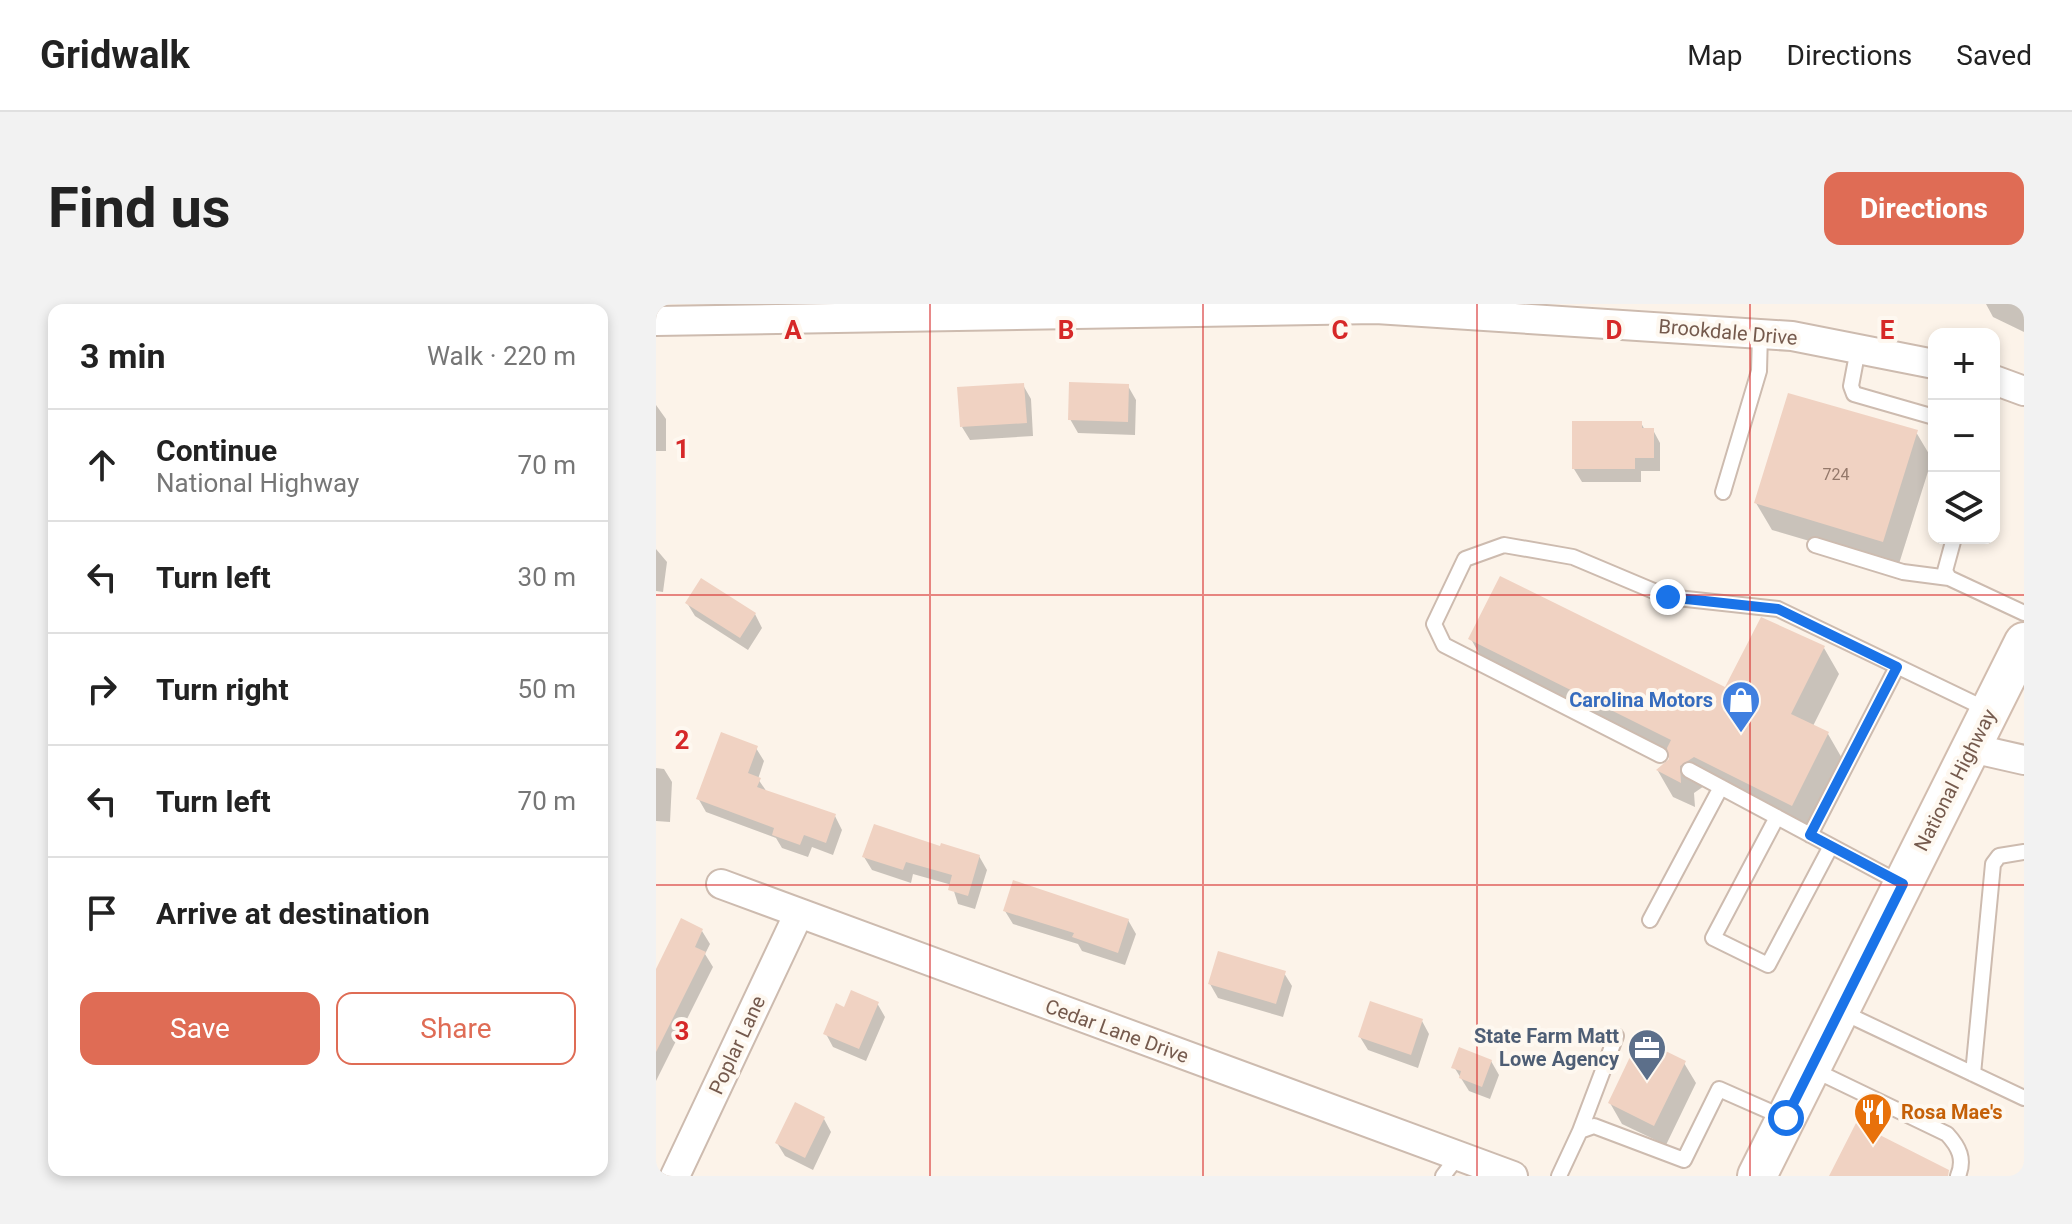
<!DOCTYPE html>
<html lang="en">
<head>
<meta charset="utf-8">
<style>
  body { margin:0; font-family:Roboto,sans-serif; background:#f2f2f2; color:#222 }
  .controls { position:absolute; right:24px; top:24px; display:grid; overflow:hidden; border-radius:16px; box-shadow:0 4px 12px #0003 }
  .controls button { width:72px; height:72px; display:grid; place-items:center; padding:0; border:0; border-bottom:2px solid #e0e0e0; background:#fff; color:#222; font:40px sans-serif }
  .stop { position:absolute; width:24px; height:24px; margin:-18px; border:6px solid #1a73e8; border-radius:50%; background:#fff }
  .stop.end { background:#1a73e8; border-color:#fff; box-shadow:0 2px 8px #0008 }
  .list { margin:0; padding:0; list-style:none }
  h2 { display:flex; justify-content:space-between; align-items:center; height:104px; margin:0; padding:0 32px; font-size:34px }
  h2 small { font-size:26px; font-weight:400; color:#767676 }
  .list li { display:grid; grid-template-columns:52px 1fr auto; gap:24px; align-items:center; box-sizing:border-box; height:112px; padding:0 32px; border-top:2px solid #e0e0e0 }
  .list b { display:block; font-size:30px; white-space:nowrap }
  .list p { margin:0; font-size:26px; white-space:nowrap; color:#767676 }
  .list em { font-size:26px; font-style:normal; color:#767676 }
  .actions { display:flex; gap:16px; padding:24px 32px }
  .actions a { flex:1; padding:18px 0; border:2px solid #df6c55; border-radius:16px; text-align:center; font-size:28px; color:#df6c55 }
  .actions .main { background:#df6c55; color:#fff }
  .icon { flex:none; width:44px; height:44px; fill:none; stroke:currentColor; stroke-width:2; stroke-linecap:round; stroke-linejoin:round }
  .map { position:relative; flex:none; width:1368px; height:872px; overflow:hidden; border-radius:16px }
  header { display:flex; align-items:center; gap:48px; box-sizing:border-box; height:112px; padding:0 40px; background:#fff; border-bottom:2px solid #e0e0e0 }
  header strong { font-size:38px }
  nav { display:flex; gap:44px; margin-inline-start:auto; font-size:28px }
  .intro { display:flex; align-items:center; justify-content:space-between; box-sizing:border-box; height:192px; padding:0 48px }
  h1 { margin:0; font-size:56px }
  .button { padding:20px 36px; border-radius:16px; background:#df6c55; color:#fff; font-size:28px; font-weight:700 }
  main { display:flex; gap:48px; padding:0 48px }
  aside { flex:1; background:#fff; border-radius:16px; box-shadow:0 4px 12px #0003 }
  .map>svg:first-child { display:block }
  .shadow { fill:#0003 }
  .building { fill:#f0d2c2 }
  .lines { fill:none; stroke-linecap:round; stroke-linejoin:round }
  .lane-casing { stroke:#cdbbaf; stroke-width:18 }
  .street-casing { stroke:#cdbbaf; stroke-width:32 }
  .secondary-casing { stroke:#d2bdaf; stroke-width:42 }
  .lane { stroke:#fff; stroke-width:14 }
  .street { stroke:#fff; stroke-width:28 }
  .secondary { stroke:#fff; stroke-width:38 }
  .route { stroke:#1a73e8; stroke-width:10 }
  .grid { fill:none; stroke:#d62828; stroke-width:2; stroke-opacity:0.55 }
  .labels { text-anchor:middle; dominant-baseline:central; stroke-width:8; stroke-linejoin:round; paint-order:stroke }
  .number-label { font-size:16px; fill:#94786a }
  .street-label { font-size:20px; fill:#755a4d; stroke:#fef8f0 }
  .shop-label { font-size:20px; font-weight:bold; fill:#366cbe; stroke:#fef8f0; text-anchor:end }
  .service-label { font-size:20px; font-weight:bold; fill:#4e5e75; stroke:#fef8f0; text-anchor:end }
  .food-label { font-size:20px; font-weight:bold; fill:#c56008; stroke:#fef8f0; text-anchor:start }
  .grid-label { font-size:26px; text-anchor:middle; font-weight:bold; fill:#d62828; stroke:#fef8f0; stroke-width:8; stroke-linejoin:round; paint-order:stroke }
</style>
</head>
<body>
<header>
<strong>Gridwalk</strong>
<nav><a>Map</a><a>Directions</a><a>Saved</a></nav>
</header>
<div class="intro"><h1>Find us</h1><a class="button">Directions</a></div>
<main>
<aside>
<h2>3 min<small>Walk · 220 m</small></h2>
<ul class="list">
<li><svg class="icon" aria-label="ahead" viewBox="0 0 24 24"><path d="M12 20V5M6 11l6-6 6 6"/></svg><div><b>Continue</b><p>National Highway</p></div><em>70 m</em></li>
<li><svg class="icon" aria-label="left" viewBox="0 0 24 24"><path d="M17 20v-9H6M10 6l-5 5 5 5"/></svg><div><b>Turn left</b></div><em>30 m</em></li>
<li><svg class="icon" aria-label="right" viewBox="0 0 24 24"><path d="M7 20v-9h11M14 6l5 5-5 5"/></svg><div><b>Turn right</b></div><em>50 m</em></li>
<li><svg class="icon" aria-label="left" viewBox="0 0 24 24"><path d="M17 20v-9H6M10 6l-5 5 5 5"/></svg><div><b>Turn left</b></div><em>70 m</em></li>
<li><svg class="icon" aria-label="arrive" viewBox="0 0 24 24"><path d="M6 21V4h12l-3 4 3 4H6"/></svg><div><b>Arrive at destination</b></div></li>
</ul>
<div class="actions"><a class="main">Save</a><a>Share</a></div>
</aside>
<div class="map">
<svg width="1368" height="872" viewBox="0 0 1368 872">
  <rect width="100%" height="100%" fill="#fcf3e9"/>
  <path class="shadow" d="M1330,0h38v28l-31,-15z
    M367,81l8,14 2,37 -63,4 -8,-13z
    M472,82l8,14 -1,35 -57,-2 -8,-14z
    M0,101l10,14v32h-10z
    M985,119l4,7h8l7,13v28h-19v11h-59l-8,-13z
    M1260,128l16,27 -34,108 -126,-37 -16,-27z
    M0,245l11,13 -4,30 -7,-1z
    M31,299l68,11 7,14 -14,22 -53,-34z
    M815,335l255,51 98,-42 15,26 -26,52 15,8 15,26 -36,71 -97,-49 -16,11 1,14 -22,-10 -15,-26 14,-12 -186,-93z
    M100,444l8,13 -6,18 9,13 68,24 7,14 -9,25 -21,-8 -4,10 -26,-9 -6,-10 -70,-26 -8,-14z
    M0,464l8,1 8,13 -2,40 -14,-1z
    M286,545l37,7 8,14 -12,39 -17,-5 -6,-19 -39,-11 -2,9 -39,-13 -8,-13z
    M349,607l123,9 8,14 -11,31 -43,-14 -4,-7 -65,-20z
    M46,627l8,13 -5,10 8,13 -57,114v-108z
    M628,669l8,13 -9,31 -65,-19 -8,-14z
    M221,699l8,14 -19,44 -33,-14 -7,-13 20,-25z
    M766,717l7,13 -11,34 -50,-18 -8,-13z
    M835,757l8,14 -9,24 -21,-8 -15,-24z
    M1028,759l12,20 -30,62 -44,-21 -12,-21z
    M168,815l7,13 -18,38 -28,-14 -8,-13z"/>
  <path class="building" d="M413,78l60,2 -1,38 -60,-2z
    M368,79l3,40 -67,4 -3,-40z
    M1132,89l130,37 -35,112 -129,-39z
    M916,117h70v7h12v30h-19v11h-63z
    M844,272l225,111 36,-70 64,29 -34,68 38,18 -37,74 -98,-49 -14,9 1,17 -25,-13 13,-11 -2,-11 4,-8 -203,-101z
    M45,274l55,35 -16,25 -55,-35z
    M65,428l37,14 -10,27 13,5 -4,9 79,27 -10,29 -22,-8 -4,10 -28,-10 2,-7 -78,-29z
    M218,520l66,22 1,-3 39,12 -12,41 -20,-6 4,-15 -46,-13 -3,8 -41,-13z
    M357,576l116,39 -11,34 -46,-16 2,-4 -71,-22z
    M25,614l22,11 -8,18 11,5 -50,100v-83z
    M562,647l68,20 -10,33 -68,-20z
    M195,686l28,12 -20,47 -36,-15 13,-31 8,4z
    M714,697l53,18 -12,36 -53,-18z
    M983,734l47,23 -32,65 -46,-23z
    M803,743l33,13 -10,27 -23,-9 2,-7 -10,-3z
    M139,798l30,15 -20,41 -30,-15z
    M1200,819l93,47 -1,6h-119z"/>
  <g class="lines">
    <defs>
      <path id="lane" d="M1202,45l-7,37 3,8 80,23
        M1067,188l36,-121 1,-38
        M1298,234l-9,33 4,7 75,35
        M1159,241l88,27 46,6
        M1004,451l-216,-110 -10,-21 31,-65 39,-14 69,12 95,40 110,12 210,101
        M1033,466l213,114
        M1121,513l-64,121 55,27 63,-119
        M1154,531l87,-168
        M994,616l71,-133
        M1184,707l184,87
        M1158,766l133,64c12,13 18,25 11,42
        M1317,770l20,-210 6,-8 25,-4
        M924,827l36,-95
        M787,872l15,-20
        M903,872l21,-45 14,-5 90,34 35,-71 66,29"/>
      <path id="street" d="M0,17l720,-12 416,27 142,28
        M1338,76l30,11
        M1315,444l53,12
        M65,580l792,292
        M19,872l124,-263"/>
      <path id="secondary" d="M1101,872l267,-534"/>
    </defs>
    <use href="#lane" class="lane-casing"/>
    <use href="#street" class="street-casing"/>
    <use href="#secondary" class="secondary-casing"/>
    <use href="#lane" class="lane"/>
    <use href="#street" class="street"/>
    <use href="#secondary" class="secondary"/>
  </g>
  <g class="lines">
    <path class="route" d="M1012,293l110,12 119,58 -87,168 93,49 -117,234"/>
  </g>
  <path class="grid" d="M274,0v872M547,0v872M821,0v872M1094,0v872M0,291h1368M0,581h1368"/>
  <defs>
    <symbol id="shop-pin" viewBox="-11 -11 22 30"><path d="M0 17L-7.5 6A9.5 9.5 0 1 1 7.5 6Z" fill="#3f7fe0" stroke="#fef8f0"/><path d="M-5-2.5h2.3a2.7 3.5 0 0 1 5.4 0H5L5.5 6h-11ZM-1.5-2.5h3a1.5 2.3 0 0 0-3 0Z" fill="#fff"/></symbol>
    <symbol id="office-pin" viewBox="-11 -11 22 30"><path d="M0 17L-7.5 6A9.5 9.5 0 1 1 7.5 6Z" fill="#5c6f8a" stroke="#fef8f0"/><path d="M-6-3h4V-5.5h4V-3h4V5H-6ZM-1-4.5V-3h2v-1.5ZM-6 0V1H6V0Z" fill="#fff"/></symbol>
    <symbol id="restaurant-pin" viewBox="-11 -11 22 30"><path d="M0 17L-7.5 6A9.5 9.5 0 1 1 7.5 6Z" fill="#e8710a" stroke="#fef8f0"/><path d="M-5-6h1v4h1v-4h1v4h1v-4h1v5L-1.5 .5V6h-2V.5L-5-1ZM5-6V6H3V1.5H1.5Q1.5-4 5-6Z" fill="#fff"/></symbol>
  </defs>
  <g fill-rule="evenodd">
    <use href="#shop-pin" x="1063" y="374" width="44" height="60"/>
    <use href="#office-pin" x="969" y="722" width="44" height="60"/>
    <use href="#restaurant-pin" x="1195" y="786" width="44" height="60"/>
  </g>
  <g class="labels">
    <g class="number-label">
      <text x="1180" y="170">724</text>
    </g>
    <g class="street-label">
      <text transform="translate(1072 28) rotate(5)">Brookdale Drive</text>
      <text transform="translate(1299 476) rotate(-63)">National Highway</text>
      <text transform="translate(461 727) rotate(20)">Cedar Lane Drive</text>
      <text transform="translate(81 741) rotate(-65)">Poplar Lane</text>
    </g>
    <g class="shop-label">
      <text x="1057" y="396">Carolina Motors</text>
    </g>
    <g class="service-label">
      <text x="963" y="732">State Farm Matt<tspan x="963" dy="23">Lowe Agency</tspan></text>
    </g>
    <g class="food-label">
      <text x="1245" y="808">Rosa Mae's</text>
    </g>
  </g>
  <g class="grid-label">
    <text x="137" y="35">A</text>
    <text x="410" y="35">B</text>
    <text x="684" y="35">C</text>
    <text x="958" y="35">D</text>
    <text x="1231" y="35">E</text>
    <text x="26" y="154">1</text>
    <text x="26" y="445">2</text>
    <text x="26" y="736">3</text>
  </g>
</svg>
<div class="controls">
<button>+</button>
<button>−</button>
<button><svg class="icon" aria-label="layers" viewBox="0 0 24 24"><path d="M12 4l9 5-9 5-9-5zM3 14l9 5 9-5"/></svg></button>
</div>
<div class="stop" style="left:1130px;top:814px"></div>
<div class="stop end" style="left:1012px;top:293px"></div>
</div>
</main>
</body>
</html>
